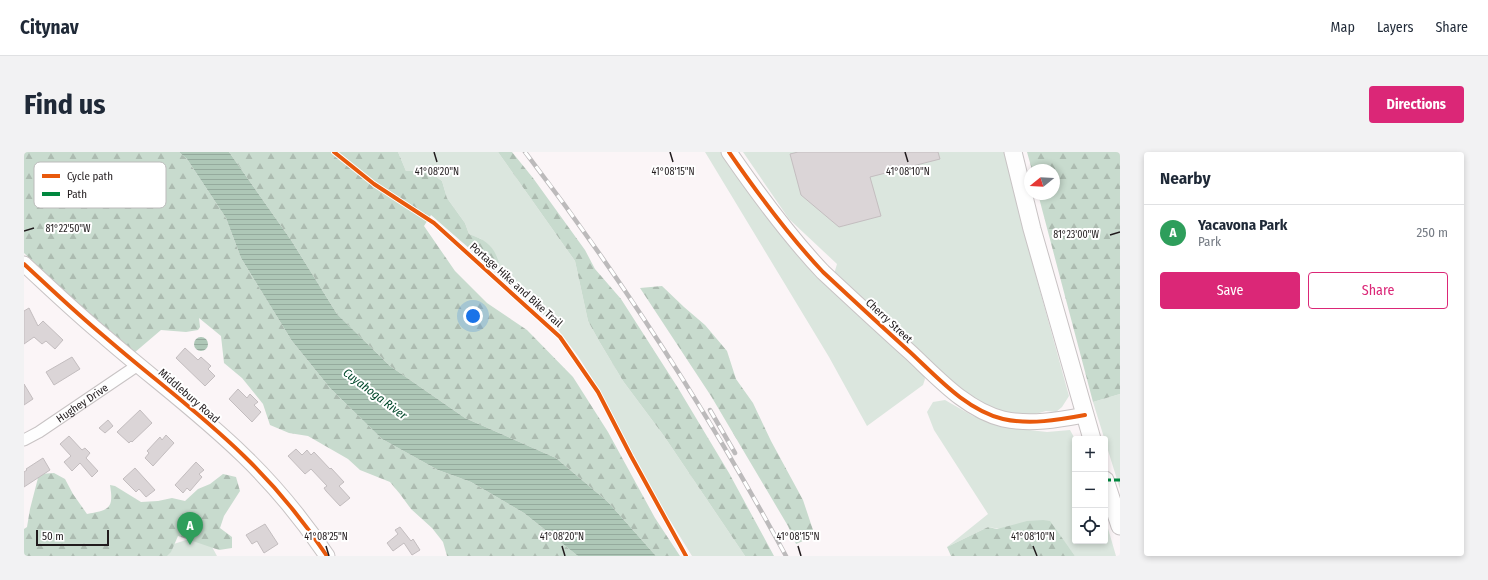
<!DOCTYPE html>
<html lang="en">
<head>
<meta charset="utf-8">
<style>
  body { margin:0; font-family:"Fira Sans Condensed",sans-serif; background:#f2f2f3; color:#1f2937 }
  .controls { position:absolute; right:12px; bottom:12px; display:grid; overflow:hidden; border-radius:4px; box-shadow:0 2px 6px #0003 }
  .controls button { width:36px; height:36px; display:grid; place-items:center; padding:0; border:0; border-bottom:1px solid #e0e1e3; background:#fff; color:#1f2937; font:20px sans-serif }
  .compass { position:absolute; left:1000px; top:12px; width:36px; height:36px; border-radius:50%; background:#fff; box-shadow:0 2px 6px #0003; rotate:252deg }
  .scale { position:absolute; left:12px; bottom:10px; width:73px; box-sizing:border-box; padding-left:4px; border:2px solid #211b1d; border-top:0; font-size:11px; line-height:14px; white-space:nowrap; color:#211b1d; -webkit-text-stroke:3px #fff; paint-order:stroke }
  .you { position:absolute; left:449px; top:164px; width:14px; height:14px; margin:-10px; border:3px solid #fff; border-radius:50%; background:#1a73e8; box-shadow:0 0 0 6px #1a73e833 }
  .badge { display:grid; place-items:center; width:26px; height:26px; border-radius:50%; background:#db2777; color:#fff; font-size:13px; font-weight:700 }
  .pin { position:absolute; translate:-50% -33px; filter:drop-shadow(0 1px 2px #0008) }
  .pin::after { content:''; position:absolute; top:21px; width:14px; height:12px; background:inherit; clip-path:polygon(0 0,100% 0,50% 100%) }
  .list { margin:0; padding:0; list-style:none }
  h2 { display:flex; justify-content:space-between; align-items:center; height:52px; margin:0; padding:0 16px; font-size:17px }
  h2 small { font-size:13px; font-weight:400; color:#747a83 }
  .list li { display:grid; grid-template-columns:26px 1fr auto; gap:12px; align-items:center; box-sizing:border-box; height:56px; padding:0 16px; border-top:1px solid #e0e1e3 }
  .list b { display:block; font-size:15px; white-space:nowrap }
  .list p { margin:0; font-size:13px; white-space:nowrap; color:#747a83 }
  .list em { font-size:13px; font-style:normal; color:#747a83 }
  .actions { display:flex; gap:8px; padding:12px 16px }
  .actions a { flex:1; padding:9px 0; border:1px solid #db2777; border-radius:4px; text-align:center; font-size:14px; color:#db2777 }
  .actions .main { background:#db2777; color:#fff }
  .icon { flex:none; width:22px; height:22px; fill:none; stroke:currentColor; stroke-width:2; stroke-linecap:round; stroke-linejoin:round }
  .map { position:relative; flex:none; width:1096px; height:404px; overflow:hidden; border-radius:4px }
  header { display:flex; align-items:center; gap:24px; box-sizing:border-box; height:56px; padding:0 20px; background:#fff; border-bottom:1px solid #e0e1e3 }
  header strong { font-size:19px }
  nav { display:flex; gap:22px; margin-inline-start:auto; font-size:14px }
  .intro { display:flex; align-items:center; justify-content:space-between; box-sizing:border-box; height:96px; padding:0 24px }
  h1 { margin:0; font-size:28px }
  .button { padding:10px 18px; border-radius:4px; background:#db2777; color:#fff; font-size:14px; font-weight:700 }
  main { display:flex; gap:24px; padding:0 24px }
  aside { flex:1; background:#fff; border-radius:4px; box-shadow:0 2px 6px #0003 }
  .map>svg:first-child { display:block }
  .green { fill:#dbe6de }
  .forest { fill:url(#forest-firs) }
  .water { fill:url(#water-rules) }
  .building { fill:#dbd5d7; stroke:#c3bdbf }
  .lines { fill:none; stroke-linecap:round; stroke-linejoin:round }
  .street-casing { stroke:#c8c3c4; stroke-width:13 }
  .secondary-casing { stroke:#c8c3c4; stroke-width:17 }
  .primary-casing { stroke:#c8c3c4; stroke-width:19 }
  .street { stroke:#fefefe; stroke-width:11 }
  .secondary { stroke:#fefefe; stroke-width:15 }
  .primary { stroke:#fefefe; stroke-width:17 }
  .rail-casing { stroke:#bcbabb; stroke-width:4.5 }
  .rail { stroke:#fff; stroke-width:3; stroke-dasharray:9; stroke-linecap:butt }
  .quiet { stroke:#00873e; stroke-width:3; stroke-dasharray:6 3; stroke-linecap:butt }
  .cycleway-casing { stroke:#fff; stroke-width:6 }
  .cycleway { stroke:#e8590c; stroke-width:4 }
  .ticks { fill:none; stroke:#211b1d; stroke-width:1.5 }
  .labels { text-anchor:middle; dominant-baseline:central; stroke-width:4; stroke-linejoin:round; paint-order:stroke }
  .street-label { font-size:11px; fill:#211b1d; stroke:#fff }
  .water-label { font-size:12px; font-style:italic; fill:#01482a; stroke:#fff }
  .key { fill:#fff; stroke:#bcbbbb; stroke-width:1 }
  .key-label { font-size:11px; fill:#211b1d }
  .ticks-label { font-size:10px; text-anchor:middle; fill:#211b1d; stroke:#fff; stroke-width:4; stroke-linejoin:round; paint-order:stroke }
</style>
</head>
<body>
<header>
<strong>Citynav</strong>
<nav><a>Map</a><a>Layers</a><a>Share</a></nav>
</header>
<div class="intro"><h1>Find us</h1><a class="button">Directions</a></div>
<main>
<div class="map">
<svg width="1096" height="404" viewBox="0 0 1096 404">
  <defs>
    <pattern id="forest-firs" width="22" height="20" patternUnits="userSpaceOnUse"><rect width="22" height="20" fill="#c8dbce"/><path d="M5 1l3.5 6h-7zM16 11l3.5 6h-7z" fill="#acbbb0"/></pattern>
    <pattern id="water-rules" width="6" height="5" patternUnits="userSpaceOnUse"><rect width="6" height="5" fill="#aec7b7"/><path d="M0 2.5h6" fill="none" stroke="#95aa9d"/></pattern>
  </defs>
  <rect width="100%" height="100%" fill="#fbf5f7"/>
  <path class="green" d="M374,0h100l77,109 13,60 11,20 24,40 41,55 81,120h-53l-21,-34 -10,-14 -62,-119 -21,-33 -25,-33 -59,-51 5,-9 -18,-24 -12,-5 -4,-11 -18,-25 -5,-17 -15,-11 -21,1z
    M681,0h20l10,14 188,206 2,7 -2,6 -56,41 -38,-69z
    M719,0h261l33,128 32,116 -7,11 -6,5 -10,-1 -14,4 -30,-4 -14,-4 -34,-21 -120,-112 3,-10 -48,-45z
    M1096,242v95l-27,-87z
    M921,248l28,16 39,12 35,4 23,-2 5,9v102h30v-23l11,38h-41l-13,-17 -74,-12 -41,20 41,-33 -54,-84 -7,-18 6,-10z
    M181,382l12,22h-81z"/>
  <path class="forest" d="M0,0h155l8,7 39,59 15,40 51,83 38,47 52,51 56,31 33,12 53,31 54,43h-131l-4,-14 -11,-14 -21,-19 -11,-15 -10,-12 -30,-12 -12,-11 -40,-23 -19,-3 -19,-8 -7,-21 -21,-26 -18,-15 -3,-27 -22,-18 1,9 -2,3 -12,2 -25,-2 -27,23 -63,-55 -47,-45z
    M205,0h169l8,19 21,-1 15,11 5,17 18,25 4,11c17,6 25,12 30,29l-5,7 -63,-55 -7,11 31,45 32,32 40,27 46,47 35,55 47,86 25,38h-24l-48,-54 -52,-44 -91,-40 -75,-52 -53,-52 -46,-74z
    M474,0h14l21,26 52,72 10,19 26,30 57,89 51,85 45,83h-29l-81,-120 -41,-55 -24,-40 -11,-20 -13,-60z
    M1003,0h93v242l-27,8 -55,-208h16v-24h-22z
    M638,134l22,21 21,18 22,26 9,28 17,24 18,38 32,59 12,36 -19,8 -8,-18 -77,-130 -71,-108z
    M30,321l11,6 8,15 14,20c22,-4 27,-5 23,-29l5,1 26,16 17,-1 14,-3 13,3 13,-12 12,-5 13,-10 13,3 4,14 -16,25 -4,12 12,9v11l-13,2 -41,-14 -7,16 -4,4h-143v-27l3,-2 3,-18 9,-35z
    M1019,368l7,1 25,35h-124l-4,-9 41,-20 9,2 30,-8z"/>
  <path class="water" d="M155,0h50l62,88 46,74 53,52 75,52 91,40 52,44 48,54h-78l-54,-43 -53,-31 -33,-12 -56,-31 -52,-51 -38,-47 -51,-83 -15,-40 -39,-59z
    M170 192a7 7 0 1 1 14 0a7 7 0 1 1-14 0Z"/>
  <path class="building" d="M774,0h140l2,7 -70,18 11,39 -42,11 -38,-32 -11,-41z
    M5,156l9,18 5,-5 20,19 -8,9 -9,-8 -4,3 -8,-7 -10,7v-33z
    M161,196l13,12 3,-3 10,9 -3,3 7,7 -10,10 -29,-28z
    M48,205l8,12 -26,16 -8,-13z
    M0,232l9,15 -9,6z
    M214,237l9,9 3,-4 8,8 -4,3 7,7 -9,10 -23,-23z
    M116,258l12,13 -20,19 -1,-1 -2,2 -12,-11z
    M84,268l5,6 -8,7 -6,-5z
    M142,283l8,8 -21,23 -8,-8 4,-5 -2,-2 13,-14 2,3z
    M45,284l13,14 3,-2 5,5 -4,5 12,13 -6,6 -12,-14 -8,8 -8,-9 7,-6 -11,-12z
    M272,297l6,6 5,-5 4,5 3,-3 16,17 1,-1 13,14 -5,4 11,12 -10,8 -14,-15 -2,-3 3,-2 -16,-17 -6,5 -17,-18z
    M19,306l7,12 -26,17v-15l3,-2 -1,-1z
    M172,310l8,8 -5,4 3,3 -12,14 -3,-3 -4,5 -8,-8z
    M111,316l20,22 -9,7 -7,-8 -3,3 -13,-13z
    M241,372l13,20 -14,9 -7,-12 -5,3 -6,-9z
    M376,375l11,14 2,-2 7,11 -8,5 -8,-12 -11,8 -6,-8 11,-9 -3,-4z"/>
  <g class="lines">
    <defs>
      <g id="street">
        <path id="s1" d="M0,288l15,-8 99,-67"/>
      </g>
      <path id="secondary" d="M705,0c29,42 59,83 94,120 29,27 58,54 87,80 27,25 56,58 93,67 27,6 55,1 82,-4
        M0,112c27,25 53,50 81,73 46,40 95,76 139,119 31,30 59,64 83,100"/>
      <path id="primary" d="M989,0l19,77 60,210
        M1081,328l15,46"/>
    </defs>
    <use href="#street" class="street-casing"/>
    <use href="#secondary" class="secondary-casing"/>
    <use href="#primary" class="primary-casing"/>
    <use href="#street" class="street"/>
    <use href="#secondary" class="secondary"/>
    <use href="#primary" class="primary"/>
    <defs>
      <path id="rail" d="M501,0c98,128 184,262 261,404
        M686,258l25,43"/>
    </defs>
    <use href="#rail" class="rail-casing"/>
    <use href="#rail" class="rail"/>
    <path class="quiet" d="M1081,328h15"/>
    <defs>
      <path id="cycleway" d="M310,0l40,32 60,39 126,114 38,55 33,64 55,100
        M705,0c29,42 59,83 94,120 29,27 58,54 87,80 27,25 56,58 93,67 27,6 55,1 82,-4
        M0,112c27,25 53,50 81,73 46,40 95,76 139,119 31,30 59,64 83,100"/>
    </defs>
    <use href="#cycleway" class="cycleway-casing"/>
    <use href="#cycleway" class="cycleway"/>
  </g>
  <path class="ticks" d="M410,0l3,10M646,0l3,10M881,0l3,10M0,79l10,-3M1086,83l10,-3M302,394l3,10M538,394l3,10M774,394l3,10M1009,394l4,10"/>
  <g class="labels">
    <g class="street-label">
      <text transform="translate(492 133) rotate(42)">Portage Hike and Bike Trail</text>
      <text transform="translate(865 169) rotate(43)">Cherry Street</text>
      <text transform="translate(165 244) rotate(41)">Middlebury Road</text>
      <text stroke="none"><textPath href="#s1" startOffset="69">Hughey Drive</textPath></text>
    </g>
    <g class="water-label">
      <text transform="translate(351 242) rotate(37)">Cuyahoga River</text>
    </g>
  </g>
  <rect x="10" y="10" width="132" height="46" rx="6" class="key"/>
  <rect x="18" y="22" width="18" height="4" fill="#e8590c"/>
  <rect x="18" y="40" width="18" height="4" fill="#00873e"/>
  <g class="key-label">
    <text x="43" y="28">Cycle path</text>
    <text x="43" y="46">Path</text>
  </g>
  <g class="ticks-label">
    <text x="413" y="23">41°08'20"N</text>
    <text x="649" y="23">41°08'15"N</text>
    <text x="884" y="23">41°08'10"N</text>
    <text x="44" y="80">81°22'50"W</text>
    <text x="1052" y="86">81°23'00"W</text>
    <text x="302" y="388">41°08'25"N</text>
    <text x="538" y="388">41°08'20"N</text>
    <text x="774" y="388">41°08'15"N</text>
    <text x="1009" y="388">41°08'10"N</text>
  </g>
</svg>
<div class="controls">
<button>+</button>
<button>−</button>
<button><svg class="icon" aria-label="locate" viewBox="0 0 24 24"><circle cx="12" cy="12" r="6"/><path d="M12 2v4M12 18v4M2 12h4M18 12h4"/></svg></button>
</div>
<svg class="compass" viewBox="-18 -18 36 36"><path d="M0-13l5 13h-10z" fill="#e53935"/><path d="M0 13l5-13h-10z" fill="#747a83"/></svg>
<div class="scale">50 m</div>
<div class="you"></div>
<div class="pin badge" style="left:166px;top:393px;background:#2e9e5b">A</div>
</div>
<aside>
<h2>Nearby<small></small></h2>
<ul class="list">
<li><span class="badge" style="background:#2e9e5b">A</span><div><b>Yacavona Park</b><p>Park</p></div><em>250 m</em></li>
</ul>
<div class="actions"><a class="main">Save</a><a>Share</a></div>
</aside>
</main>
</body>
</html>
